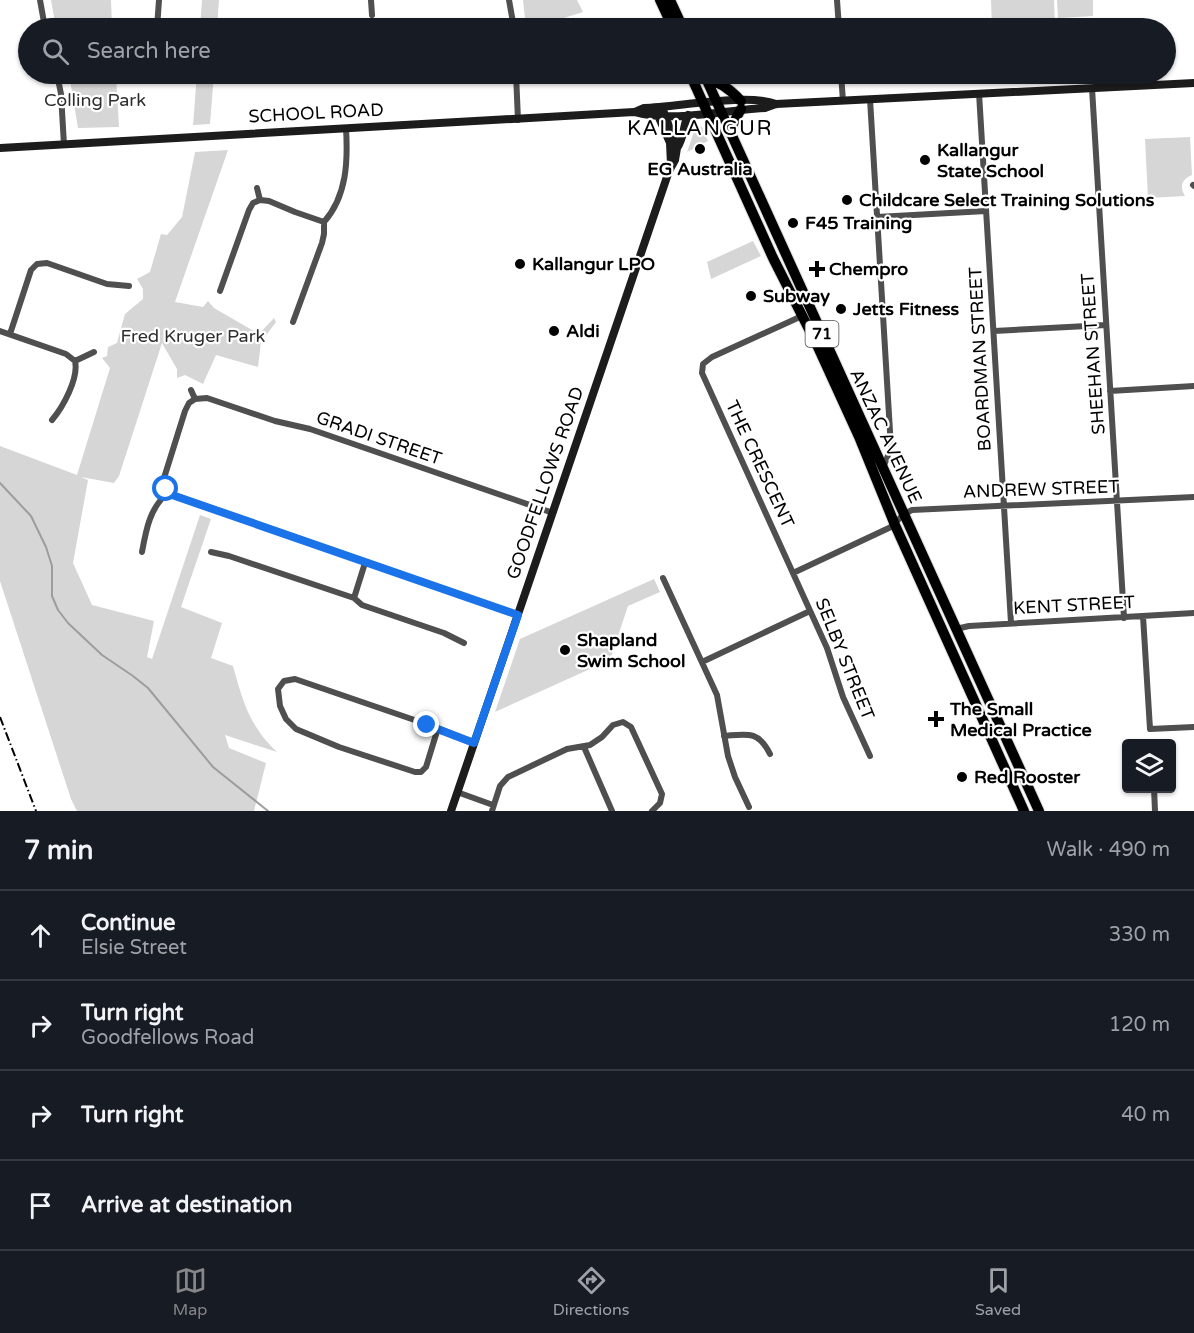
<!DOCTYPE html>
<html lang="en">
<head>
<meta charset="utf-8">
<style>
  body { margin:0; font-family:"Varela Round",sans-serif; background:#242831; color:#f1f3f6 }
  .controls { position:absolute; right:18px; bottom:18px; display:grid; overflow:hidden; border-radius:6px; box-shadow:0 2px 4px #0004 }
  .controls button { width:54px; height:54px; display:grid; place-items:center; padding:0; border:0; border-bottom:2px solid #363941; background:#171b24; color:#f1f3f6; font:30px sans-serif }
  .stop { position:absolute; width:18px; height:18px; margin:-14px; border:4px solid #1a73e8; border-radius:50%; background:#fff }
  .stop.end { background:#1a73e8; border-color:#fff; box-shadow:0 2px 6px #0008 }
  .list { margin:0; padding:0; list-style:none }
  h2 { display:flex; justify-content:space-between; align-items:center; height:78px; margin:0; padding:0 24px; font-size:26px }
  h2 small { font-size:20px; font-weight:400; color:#9ea1a6 }
  .list li { display:grid; grid-template-columns:39px 1fr auto; gap:18px; align-items:center; box-sizing:border-box; height:90px; padding:0 24px; border-top:2px solid #363941 }
  .list b { display:block; font-size:22px; white-space:nowrap }
  .list p { margin:0; font-size:20px; white-space:nowrap; color:#9ea1a6 }
  .list em { font-size:20px; font-style:normal; color:#9ea1a6 }
  .icon { flex:none; width:33px; height:33px; fill:none; stroke:currentColor; stroke-width:2; stroke-linecap:round; stroke-linejoin:round }
  .map { position:relative; flex:none; width:1194px; height:811px; overflow:hidden }
  .search { position:absolute; background:#171b24; box-shadow:0 2px 4px #0004; left:18px; right:18px; top:18px; height:66px; display:flex; align-items:center; gap:15px; box-sizing:border-box; padding:0 21px; border-radius:33px; color:#9ea1a6; font-size:22px }
  .sheet { height:438px; background:#171b24 }
  nav { display:flex; justify-content:space-around; align-items:center; box-sizing:border-box; height:84px; border-top:2px solid #363941; background:#171b24; font-size:16px; color:#9ea1a6 }
  nav a { display:grid; justify-items:center; gap:3px }
  nav .on { color:#858687 }
  .map>svg:first-child { display:block }
  .green { fill:#d6d6d6 }
  .lines { fill:none; stroke-linecap:round; stroke-linejoin:round }
  .stream { stroke:#9d9d9d; stroke-width:2 }
  .highway-casing { stroke:#dbdbdb; stroke-width:12 }
  .street { stroke:#4f4f4f; stroke-width:6 }
  .secondary { stroke:#1c1c1c; stroke-width:8 }
  .highway { stroke:#000; stroke-width:10 }
  .rail { stroke:#000; stroke-width:2; stroke-dasharray:9 3 1.5 3; stroke-linecap:butt }
  .route { stroke:#1a73e8; stroke-width:8 }
  .poi-dot { fill:#000; stroke:#fff; stroke-width:2 }
  .labels { text-anchor:middle; dominant-baseline:central; stroke-width:4.5; stroke-linejoin:round; paint-order:stroke }
  .shield { fill:#fff; stroke:#4c4c4c; stroke-width:1.5 }
  .shield-label { font-size:16px; font-weight:bold; fill:#000 }
  .park-label { font-size:18px; fill:#2d2d2d; stroke:#fff }
  .street-label { font-size:18px; fill:#000; stroke:#fff }
  .poi-label { font-size:18px; font-weight:bold; fill:#000; stroke:#fff; text-anchor:start }
  .quarter-label { font-size:21px; letter-spacing:1.5px; fill:#000; stroke:#fff }
</style>
</head>
<body>
<div class="map">
<svg width="1194" height="811" viewBox="0 0 1194 811">
  <rect width="100%" height="100%" fill="#fff"/>
  <path class="green" d="M51,0h60l1,27 13,1h-69z
    M202,0h17l-2,28h-17z
    M523,0h54l6,12 -51,16h-6z
    M991,0h63l1,23 24,-1v6h-87z
    M1057,0h36v16l-35,2z
    M69,74h47l3,53 -41,1z
    M197,74h17l-4,50 -17,1z
    M698,125l4,2 6,14 -21,11 9,-26z
    M1190,137l2,38c-10,4 -13,11 -7,21l-37,2 -3,-59z
    M228,150l-53,152 28,5 5,-6 6,7 45,26 15,-16 2,4 -15,20 -3,25 -42,-12 -13,29 -18,-9 -8,3v-9l-15,-26 -43,133 -5,7 -33,-6 7,3 -15,83 19,42 62,16 -7,36 5,2 48,-144 11,4 -30,88 41,16 -11,35 22,8c10,36 16,59 44,86l-52,-17 4,13 37,15 -12,48h-177l-6,-12 -71,-218v-135l77,29 33,-107 -8,-10 5,-2 1,-9 9,-4 8,-29 18,-15v-10l-6,-10 13,-7 11,-38 6,1 15,-18 13,-65z
    M753,241l8,15 -50,23 -4,-17z
    M654,579l6,13 -32,14 -18,54 -115,52 25,-73z"/>
  <g class="lines">
    <path class="stream" d="M0,483l31,33 15,31 6,19v30l6,14 10,13 34,32 31,21 15,12 65,79 55,44"/>
    <defs>
      <path id="highway" d="M660,0l13,28
        M670,0l13,28
        M690,74l83,184 44,87 43,94 35,86 129,286
        M704,74l335,737
        M706,79c13,2 26,12 35,22
        M731,134l2,-10 8,-15"/>
    </defs>
    <use href="#highway" class="highway-casing"/>
    <path class="street" d="M40,0l5,28
      M371,0l1,15
      M509,0l5,28
      M837,0l2,28
      M157,28l2,-28
      M57,74l4,20 3,51
      M516,74l2,46
      M841,74l2,27
      M1092,88l32,530
      M979,93l32,530
      M870,99l21,349 -8,20
      M1193,185l1,1
      M257,188l3,12 9,1 26,11 29,10
      M877,217l109,-6
      M220,291l29,-81 4,-7 7,-3
      M802,316l-90,41 -9,7 -1,9 125,275 16,49 27,59
      M293,322l29,-79 2,-9v-12c23,-26 24,-61 22,-94
      M0,331l66,23 9,7 19,-9
      M994,331l112,-6
      M10,334l21,-64 6,-6 10,-1 60,21 22,2
      M1110,391l84,-5
      M195,399l12,-1 68,23 35,8 243,84
      M52,420c11,-13 27,-42 23,-59
      M168,493l350,122
      M168,493l-3,-7 -1,-8 21,-67 4,-8 6,-4 -4,-9
      M142,552c4,-22 8,-45 26,-59
      M211,552l18,4 125,42 8,7 82,28 20,10
      M793,573l98,-46 13,-13 8,-4 282,-13
      M663,578l54,117 11,61 7,21 14,30
      M354,598l11,-35
      M1143,616l7,113 44,-2
      M956,629l13,-3 225,-13
      M702,662l108,-51
      M438,728l-12,39 -5,5h-6l-76,-25 -43,-18 -10,-10 -6,-13 -2,-17 6,-8 11,-2 137,47c14,5 28,11 42,17
      M724,736c23,-2 34,-6 46,18
      M584,747l28,64
      M1154,788l1,23
      M457,792l36,13
      M492,811l8,-25 8,-9 59,-28 23,-4 12,-8 11,-12 10,-3 8,5 31,67 -2,9 -8,8"/>
    <path class="secondary" d="M656,111l14,32 1,22
      M635,112l9,-4c34,-1 103,-15 132,-4
      M0,148l634,-36c39,11 91,-2 131,-4l11,-4 418,-21
      M677,148c7,-9 6,-22 11,-33
      M451,811l218,-640 6,-11 2,-12 -15,-41"/>
    <use href="#highway" class="highway"/>
    <path class="rail" d="M0,717l36,94"/>
  </g>
  <g class="lines">
    <path class="route" d="M166,489l9,7 343,119 -44,128 -47,-18"/>
  </g>
  <g class="poi-dot">
    <circle cx="700" cy="149" r="6"/>
    <circle cx="925" cy="160" r="6"/>
    <circle cx="847" cy="200" r="6"/>
    <circle cx="793" cy="223" r="6"/>
    <circle cx="520" cy="264" r="6"/>
    <path d="M814 260h6v6h6v6h-6v6h-6v-6h-6v-6h6z"/>
    <circle cx="751" cy="296" r="6"/>
    <circle cx="841" cy="309" r="6"/>
    <circle cx="554" cy="331" r="6"/>
    <circle cx="565" cy="650" r="6"/>
    <path d="M933 710h6v6h6v6h-6v6h-6v-6h-6v-6h6z"/>
    <circle cx="962" cy="777" r="6"/>
  </g>
  <g class="labels">
    <rect class="shield" x="805.5" y="321" width="33" height="26" rx="4.5"/>
    <g class="shield-label">
      <text x="822" y="334">71</text>
    </g>
    <g class="park-label">
      <text x="95" y="100">Colling Park</text>
      <text x="193" y="336">Fred Kruger Park</text>
    </g>
    <g class="street-label">
      <text transform="translate(316 113) rotate(-3)">SCHOOL ROAD</text>
      <text transform="translate(1093 354) rotate(-94)">SHEEHAN STREET</text>
      <text transform="translate(980 359) rotate(-93)">BOARDMAN STREET</text>
      <text transform="translate(886 436) rotate(65)">ANZAC AVENUE</text>
      <text transform="translate(379 438) rotate(19)">GRADI STREET</text>
      <text transform="translate(760 464) rotate(65)">THE CRESCENT</text>
      <text transform="translate(545 483) rotate(-71)">GOODFELLOWS ROAD</text>
      <text transform="translate(1041 489) rotate(-2)">ANDREW STREET</text>
      <text transform="translate(1074 605) rotate(-3)">KENT STREET</text>
      <text transform="translate(845 659) rotate(68)">SELBY STREET</text>
    </g>
    <g class="poi-label">
      <text x="937" y="150">Kallangur<tspan x="937" dy="21">State School</tspan></text>
      <text x="700" y="169" text-anchor="middle">EG Australia</text>
      <text x="859" y="200">Childcare Select Training Solutions</text>
      <text x="805" y="223">F45 Training</text>
      <text x="532" y="264">Kallangur LPO</text>
      <text x="829" y="269">Chempro</text>
      <text x="763" y="296">Subway</text>
      <text x="853" y="309">Jetts Fitness</text>
      <text x="566" y="331">Aldi</text>
      <text x="577" y="640">Shapland<tspan x="577" dy="21">Swim School</tspan></text>
      <text x="950" y="709">The Small<tspan x="950" dy="21">Medical Practice</tspan></text>
      <text x="974" y="777">Red Rooster</text>
    </g>
    <g class="quarter-label">
      <text x="700" y="128">KALLANGUR</text>
    </g>
  </g>
</svg>
<div class="controls">
<button><svg class="icon" aria-label="layers" viewBox="0 0 24 24"><path d="M12 4l9 5-9 5-9-5zM3 14l9 5 9-5"/></svg></button>
</div>
<div class="stop" style="left:166px;top:489px"></div>
<div class="stop end" style="left:427px;top:725px"></div>
<div class="search"><svg class="icon" aria-label="search" viewBox="0 0 24 24"><circle cx="10" cy="10" r="6"/><path d="M15 15l6 6"/></svg>Search here</div>
</div>
<section class="sheet">
<h2>7 min<small>Walk · 490 m</small></h2>
<ul class="list">
<li><svg class="icon" aria-label="ahead" viewBox="0 0 24 24"><path d="M12 20V5M6 11l6-6 6 6"/></svg><div><b>Continue</b><p>Elsie Street</p></div><em>330 m</em></li>
<li><svg class="icon" aria-label="right" viewBox="0 0 24 24"><path d="M7 20v-9h11M14 6l5 5-5 5"/></svg><div><b>Turn right</b><p>Goodfellows Road</p></div><em>120 m</em></li>
<li><svg class="icon" aria-label="right" viewBox="0 0 24 24"><path d="M7 20v-9h11M14 6l5 5-5 5"/></svg><div><b>Turn right</b></div><em>40 m</em></li>
<li><svg class="icon" aria-label="arrive" viewBox="0 0 24 24"><path d="M6 21V4h12l-3 4 3 4H6"/></svg><div><b>Arrive at destination</b></div></li>
</ul>
</section>
<nav>
<a class="on"><svg class="icon" aria-label="map" viewBox="0 0 24 24"><path d="M3 6l6-2 6 2 6-2v14l-6 2-6-2-6 2zM9 4v14M15 6v14"/></svg>Map</a>
<a><svg class="icon" aria-label="directions" viewBox="0 0 24 24"><path d="M12 3l9 9-9 9-9-9zM9 14v-3h6M13 9l2 2-2 2"/></svg>Directions</a>
<a><svg class="icon" aria-label="saved" viewBox="0 0 24 24"><path d="M7 4h10v16l-5-4-5 4z"/></svg>Saved</a>
</nav>
</body>
</html>
